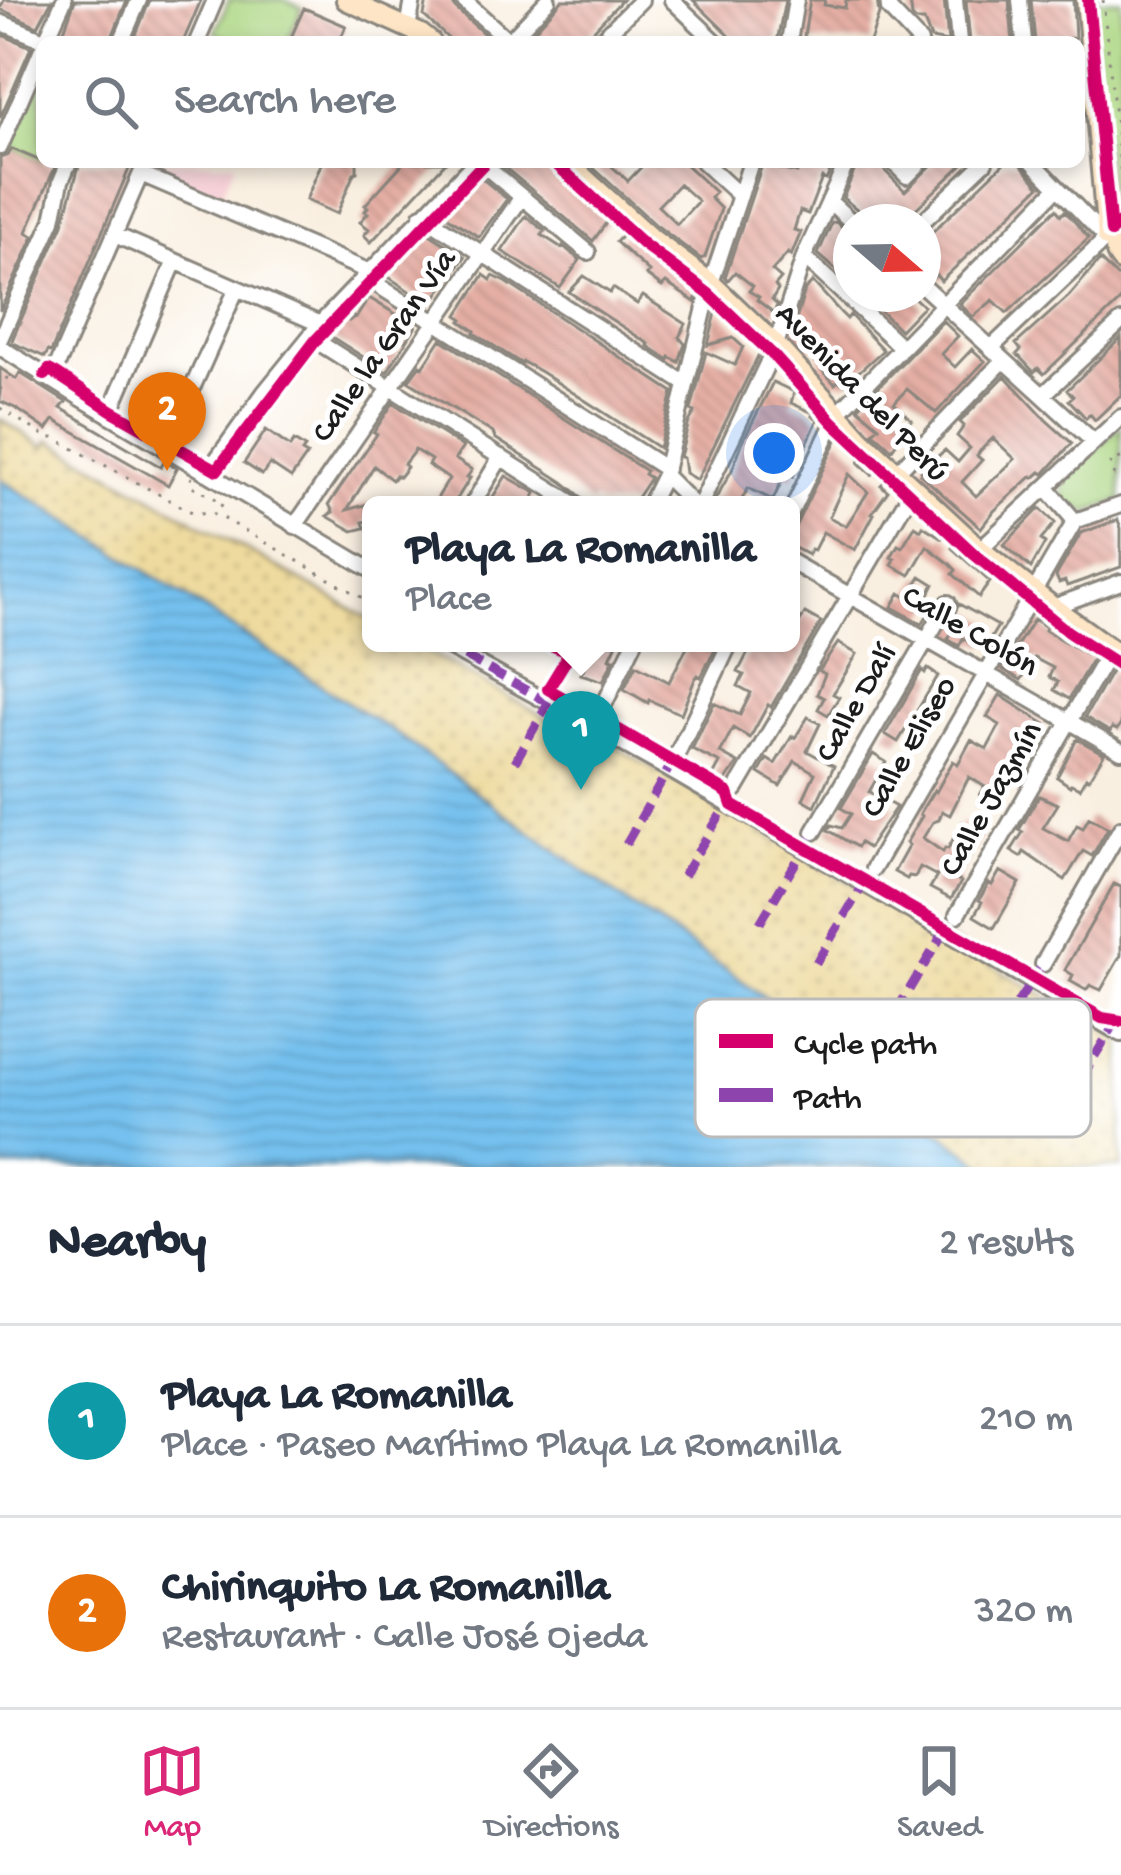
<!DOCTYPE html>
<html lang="en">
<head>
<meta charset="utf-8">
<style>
  body { margin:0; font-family:"Gochi Hand",sans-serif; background:#f2f2f3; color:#1f2937 }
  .compass { position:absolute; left:833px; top:204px; width:108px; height:108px; border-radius:50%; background:#fff; box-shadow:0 6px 18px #0003; rotate:110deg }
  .you { position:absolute; left:774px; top:453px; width:42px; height:42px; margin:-30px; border:9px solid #fff; border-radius:50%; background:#1a73e8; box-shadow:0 0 0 18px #1a73e833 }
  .badge { display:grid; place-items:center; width:78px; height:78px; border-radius:50%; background:#db2777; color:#fff; font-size:39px; font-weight:700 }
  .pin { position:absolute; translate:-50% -99px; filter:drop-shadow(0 3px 6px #0008) }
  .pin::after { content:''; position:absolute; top:63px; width:42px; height:36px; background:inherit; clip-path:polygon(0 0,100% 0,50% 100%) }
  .popup { position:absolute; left:362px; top:496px; width:438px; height:156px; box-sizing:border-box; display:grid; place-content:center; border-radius:18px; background:#fff; filter:drop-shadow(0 3px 9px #0005); font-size:39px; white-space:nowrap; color:#747a83 }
  .popup b { font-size:45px; color:#1f2937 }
  .popup::after { content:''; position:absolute; left:50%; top:100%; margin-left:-24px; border:24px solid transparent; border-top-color:#fff }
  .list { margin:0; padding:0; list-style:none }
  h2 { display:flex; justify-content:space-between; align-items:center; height:156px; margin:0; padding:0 48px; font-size:51px }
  h2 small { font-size:39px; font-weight:400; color:#747a83 }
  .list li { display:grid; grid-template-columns:78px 1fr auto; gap:36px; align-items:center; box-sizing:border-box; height:192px; padding:0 48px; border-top:3px solid #e0e1e3 }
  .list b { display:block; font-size:45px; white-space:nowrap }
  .list p { margin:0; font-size:39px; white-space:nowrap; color:#747a83 }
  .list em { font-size:39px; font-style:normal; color:#747a83 }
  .icon { flex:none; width:66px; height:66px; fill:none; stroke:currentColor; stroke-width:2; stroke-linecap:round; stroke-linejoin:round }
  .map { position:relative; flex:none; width:1121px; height:1167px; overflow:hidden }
  .search { position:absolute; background:#fff; box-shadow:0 6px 18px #0003; left:36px; right:36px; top:36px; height:132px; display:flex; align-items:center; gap:30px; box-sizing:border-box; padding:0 42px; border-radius:18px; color:#747a83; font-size:45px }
  .sheet { height:540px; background:#fff }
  nav { display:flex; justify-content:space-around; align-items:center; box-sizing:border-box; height:168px; border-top:3px solid #e0e1e3; background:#fff; font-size:33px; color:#747a83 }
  nav a { display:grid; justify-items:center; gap:6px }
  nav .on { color:#db2777 }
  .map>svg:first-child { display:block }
  .built { fill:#f6cfd5 }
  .sand { fill:url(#sand-dots); stroke:#857b5d; stroke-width:3 }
  .green { fill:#acd682; stroke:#64794f; stroke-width:3 }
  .water { fill:url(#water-rules); stroke:#486e85; stroke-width:3 }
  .building { fill:url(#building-back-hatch); fill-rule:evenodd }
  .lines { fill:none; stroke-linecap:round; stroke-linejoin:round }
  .street-casing { stroke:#8a867e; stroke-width:20 }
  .secondary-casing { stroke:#8a867e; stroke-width:24 }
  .path { stroke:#8a867e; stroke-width:3; stroke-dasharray:3 9; stroke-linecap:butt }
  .street { stroke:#fff; stroke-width:14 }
  .secondary { stroke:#fde5c5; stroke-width:18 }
  .quiet { stroke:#8e44ad; stroke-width:9; stroke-dasharray:18 9; stroke-linecap:butt }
  .cycleway-casing { stroke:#fff; stroke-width:20 }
  .cycleway { stroke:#d6006c; stroke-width:12 }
  .labels { text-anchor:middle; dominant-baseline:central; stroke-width:10; stroke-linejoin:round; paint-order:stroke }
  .street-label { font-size:33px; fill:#1c1c1c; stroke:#fff }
  .key { fill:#fff; stroke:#bbb; stroke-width:3 }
  .key-label { font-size:33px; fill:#1c1c1c }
</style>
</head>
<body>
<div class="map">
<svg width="1121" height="1167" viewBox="0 0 1121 1167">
  <defs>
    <pattern id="sand-dots" width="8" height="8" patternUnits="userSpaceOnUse" patternTransform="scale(3)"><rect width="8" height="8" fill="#eeda9e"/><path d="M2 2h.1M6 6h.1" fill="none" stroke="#ccba88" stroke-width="1.8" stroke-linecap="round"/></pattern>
    <pattern id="water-rules" width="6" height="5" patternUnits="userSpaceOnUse" patternTransform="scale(3)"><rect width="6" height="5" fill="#74c0ee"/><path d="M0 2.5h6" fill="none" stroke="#64a4cc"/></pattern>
    <pattern id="building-back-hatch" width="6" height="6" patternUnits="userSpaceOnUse" patternTransform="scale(3)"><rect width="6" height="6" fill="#e5afa5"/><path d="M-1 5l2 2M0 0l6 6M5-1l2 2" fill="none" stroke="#c4968d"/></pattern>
  </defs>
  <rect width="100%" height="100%" fill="#fff"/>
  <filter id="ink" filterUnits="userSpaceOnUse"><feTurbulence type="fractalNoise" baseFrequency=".00833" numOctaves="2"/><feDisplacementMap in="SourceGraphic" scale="24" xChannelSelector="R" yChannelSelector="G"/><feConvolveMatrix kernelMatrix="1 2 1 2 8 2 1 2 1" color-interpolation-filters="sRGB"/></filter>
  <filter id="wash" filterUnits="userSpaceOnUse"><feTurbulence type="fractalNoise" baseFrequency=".004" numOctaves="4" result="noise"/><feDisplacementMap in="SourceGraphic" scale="48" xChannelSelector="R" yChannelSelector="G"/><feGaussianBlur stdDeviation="2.7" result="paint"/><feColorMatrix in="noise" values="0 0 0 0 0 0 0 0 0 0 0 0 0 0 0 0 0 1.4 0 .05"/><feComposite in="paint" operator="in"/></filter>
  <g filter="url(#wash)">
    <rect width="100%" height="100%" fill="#f9efe0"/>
    <path class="built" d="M157,162h79l-16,37 -66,-29z"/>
    <path class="sand" d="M0,419l45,28 5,-7 321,180v23h41l138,77 6,-8 565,328v127h-135l-235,-180 -140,-96 -209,-153 -310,-202 -92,-57z"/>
    <path class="green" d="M229,0h56l17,8 -15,34h-50l-22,-9z
      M1090,0h31v216l-8,12z
      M42,49v112l-41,-18z
      M1121,426v74l-34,12 -19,-8 -6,-8 3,-14 8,-11z"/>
    <path class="water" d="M0,479l92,57 310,202 209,153 140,96 235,180h-986z"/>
    <g id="blocks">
      <path class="building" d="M4,0h48l-14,26 -38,-17z
        M75,0h52l-17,42h-35l-13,-6z
        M150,0h51l-18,42h-50z
        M427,0h24l4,8 38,34h-41l-28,-26z
        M562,0h60l-40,42h-58z
        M693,0h92l-8,42h-41z
        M810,0h15l-1,5 21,3 1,-8h31l2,14 -9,28h-67z
        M910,0h34l4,42 -17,-3 -7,-18h-8l-4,-4z
        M966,0h43l4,42h-43z
        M1031,0h42l2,38 -40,3z
        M304,8l42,18 -7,16h-50z
        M0,34l31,13 -31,71z
        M12,149l43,18 -28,65 7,4 -34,75v-153l8,-3z
        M80,162h52l-81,190 -3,-1 -3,6 -25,-11 -8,-4 1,-4 50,-114z
        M322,162h35v10l-3,1 -17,41 -31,-14z
        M404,162h42l-75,80 -7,-7 5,-6 -9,-7 8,-9 -3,-2 3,-4 -3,-2z
        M498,162h51l20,20 -1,2 41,35 -16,22z
        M587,162h20l21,19 18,-19h37l32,30 -5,6 11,11 -16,48 -4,2 -45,-34zM679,184l19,17 -21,23 -19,-18z
        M803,162h32l-9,18 -4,-2 -14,36 -8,-3 -6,19 7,2 -10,24 -3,-3 -16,18 9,8 -6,7 3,4 -6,10 5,5 -3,8 -17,-13 2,-3 -10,-6 4,-5 -18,-14 -7,8 -3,-3 37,-112 35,8z
        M858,162h18l29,29 30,-29h30l-63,60h-20l-18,-7 -21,-17z
        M1005,162h14l21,24 -99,95 -5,-6 -3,3 -10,-10v-27z
        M479,176l28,23 -28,38 -34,-22 30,-30 -3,-3z
        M1056,209l5,6 4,-4 24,27 -82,75 -14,-13 -20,17 -13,-13z
        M526,216l19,15 -3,4 20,13 1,-2 17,14 -20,28 -58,-37z
        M836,222l15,15v46l-33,-29 14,-31z
        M428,233l37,24 -35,48 -43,-29z
        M625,233l73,57 -3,12 -29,-19 -4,4 -16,-12 3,-3 -33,-30z
        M1100,260l17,17 4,-3v26l-77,74 -6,-6 -4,4 -17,-18 4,-4 -5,-6 53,-48z
        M484,275l7,5 2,-4 13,6 167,110 -14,56 -118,-76 -18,-10 -1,2 -48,-31 1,-2 -14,-10 2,-2 -5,-4z
        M584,276l26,17 3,-5 24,16 6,-8 43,28 -7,13 6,7 -6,18 -9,-5 -1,3 -21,-14 1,-2 -80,-52z
        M813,282l28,31 6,6 3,-4 33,35 -38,34 -7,-3 -3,3 -13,-14 -5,-28 -9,9 -17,-15 14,-46z
        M863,294h47l13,12 -23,24z
        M369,298l47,28 -29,46 -60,-38 17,-17 5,4 5,-4 2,1z
        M717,309l44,41 -64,130 -12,-7 -2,-15 -3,-1 9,-35 6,-10 -4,-2 15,-58 29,13 8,-18 -10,-9 -25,7z
        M943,321l15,15 -17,18 14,13 17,-18 13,12 -49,52 -29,-24 -13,14 18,17 -20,29 -19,-17 6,-6 -21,-18z
        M1121,338v57l-26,25 -5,-6 -4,4 -17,-18 4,-4 -6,-6z
        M441,339l205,132 -2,3 6,4 -18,27h-31l-8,-5 -3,4 -27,-22 -68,-44 -2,-5 -85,-52 12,-16 3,2z
        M0,368l16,11 4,-6 46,29 -5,6 100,59 3,-6 13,7 -9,17 -114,-65 -7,10 -30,-21 -17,-8z
        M1005,376l42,45 25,22 -28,31 -3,-2 -7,6 -2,-2 -38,35 -13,17 -61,-54 7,-17 4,5 14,-12 13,12 12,-14 -13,-12 7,-10 -4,-4zM993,438l22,21 -39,37 -14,-14 20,-22 -5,-4 3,-5z
        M773,382l21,10 -3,11 22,10 -1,3 6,3 -13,29 -22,7 16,7 -6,15 -8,-3 -12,26 -25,-12 -9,17h-27l20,-35 11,-29z
        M393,403l70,44 -8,12 17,11 -5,7 3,1 -17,27h-20l16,-26 -21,-14 3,-5 -16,-10 -11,14 3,3 -8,10 -3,-2 -4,5 -18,-14 -27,44 24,-7v17l-8,2 2,6 -12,3 -26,-15 6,-4 -4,-8 48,-70 -3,-2z
        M266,430l24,17 4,-6 11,7 -3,4 5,3 -16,23 -21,-14 -8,11 -18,-12z
        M839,436l22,22 -2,5 13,12 3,-3 10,9 -4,4 7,6 -16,22 2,1 -19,36 -32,-18 -9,18 -3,-1 -3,6 -17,-9v-11zM849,474l19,18 -22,34 -17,-9z
        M506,476l30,17 -6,12h-42z
        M1040,508l15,15 -14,17 4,3 -14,25 -27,-23z
        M1118,520l3,8v39l-54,19 -2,-5 -6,2 -3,-7 25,-43z
        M915,526l6,4 2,-4 19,12 3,-3 9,8 -2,5 38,34 -11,15 -26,-23 3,-4 -7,-7 -22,-17 -17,29 -18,-10 3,-6 -4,-2 7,-12 4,2z
        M921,576l13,8 -7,14 8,5 -13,21 -30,-17 8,-14 8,5z
        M959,604l39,22 -12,20 -8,-5 -3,4 -12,-7 -4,8 -11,-7 10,-18 -6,-3z
        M805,613l16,9 -50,85 -3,-2 -18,33 -17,-10 -13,25 18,10 -14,20 -11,-7 7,-13 -28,-14 22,-46 26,12 11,-22 -13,-7 6,-11 -6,-3 15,-29h38v-20l6,4z
        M1034,619l12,8 -1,3 8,5 40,23 -24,41 -15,-9 4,-8 -9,-5 4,-9 -19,-10 -13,22 -19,-11z
        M596,643h21l-7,15 4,1 -11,22 -22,-7z
        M689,643h29l-17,34 -3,-2 -3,4 -14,35 -32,-14 -1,3 -24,-14 12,-24 33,17z
        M838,643l19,11 -24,40 6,3 -11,18 -10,-6 6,-11 -7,-4 8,-20 -6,-3z
        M928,669l10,7 -40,66 -13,-8 37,-64 3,3z
        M1112,670l9,5v49l-4,6 -5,-2 -2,4 -25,-15z
        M1000,695l45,29 -22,35 -5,-3 -15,28 3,2 -12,16 -14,-7 5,-8 -16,-10 -19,38 -8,-4 -3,9 -6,2 -10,16 20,14 2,-4 3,1 14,-27 21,12 -27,45 5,3 -10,17 -21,-11 7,-12 -17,-9 -5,10 -6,-1 -2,3 -13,-7 15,-27 -3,-2 16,-27 -2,-2 3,-6 11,-18 2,2 17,-31 5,3 13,-24 16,9 13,-24 -13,-8z
        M808,717l12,7 -13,27 27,15 -19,40 -12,-7 12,-26 -20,-12 -15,25 -21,-13 8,-14 8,5 17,-28 3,2z
        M1077,739l27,15 -15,25 -3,-2 -6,11 -9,-4 -1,2 -13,-9z
        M873,754l13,8 -17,30 27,15 -28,41 -8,-5 -3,4 -29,-17 3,-5 11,3 9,-14 -10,-6z
        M1039,796l19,8 -15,24 25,13 9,-16 6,3 6,-11 19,11 -16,28 -9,-5 -18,29 -41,-28 -3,5 -10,-6 12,-19 -4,-2z
        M1000,871l20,12 -26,45 -20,-12 8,-14 -3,-2 10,-17 3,2z
        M1114,884l7,3v68l-20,35 -11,-5 -4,5 -16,-9 3,-6 -8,-5z"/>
    </g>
  </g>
  <g filter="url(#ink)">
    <use href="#blocks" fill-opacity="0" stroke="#8a867e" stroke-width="3"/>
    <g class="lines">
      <defs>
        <path id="street" d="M463,0l47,42
          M672,0l44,42
          M888,0l1,9 31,33
          M955,0l4,42
          M1020,0l4,42
          M0,22l49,20
          M408,28l5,-28
          M509,41l39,-41
          M45,42l19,-42
          M121,42l18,-42
          M197,42l18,-42
          M599,42l42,-42
          M789,42l7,-42
          M0,147l42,-98
          M480,162l108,90
          M703,162l37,34
          M893,162l14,14 14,-14
          M1033,162l75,78
          M141,174l229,98
          M829,201l23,21
          M422,215l264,169
          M922,222l63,-60
          M115,235l205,89
          M804,257l97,90
          M365,277l301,192
          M923,286l171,156
          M310,337l266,168
          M0,339l53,-119 8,-39 8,-19
          M0,347l81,51 290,172
          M991,348l116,-110
          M51,380l95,-218
          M1043,395l78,-73
          M109,415l66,-154
          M165,449l72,-161
          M207,473l57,-80 56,-69 155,-162
          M896,473l108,-113
          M664,475l30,30
          M1046,487l29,34
          M472,505l29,-48
          M649,505l15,-30 47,-192 40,-121
          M700,505l76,-160 28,-88 43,-95
          M791,512l47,-99 219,-225
          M295,526l226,-328
          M980,549l141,-132
          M791,562l330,189
          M1053,607l68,-25
          M441,643l227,126 453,265
          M601,711l33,-68
          M677,754l53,-111
          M736,789l177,-300
          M814,832l134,-229
          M873,869l202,-348 46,-16
          M957,915l154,-266
          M1043,964l78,-136"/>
        <path id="secondary" d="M346,0l75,34 10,8
          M1086,0l21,238
          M567,162l80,73 64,48 65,62 85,94 119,110 73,58 68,49
          M1121,230c-7,12 -9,20 0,31"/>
      </defs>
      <use href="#street" class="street-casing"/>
      <use href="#secondary" class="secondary-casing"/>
      <path class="path" d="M1103,0l18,176
        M0,390l11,-19
        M0,408l48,30h6l138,74 24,2 155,89
        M1121,458l-9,2 -3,8 5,7h7
        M192,477l-3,7 34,19 -6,9"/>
      <use href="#street" class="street"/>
      <use href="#secondary" class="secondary"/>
      <path class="quiet" d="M441,643l114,63
        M515,762l34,-60
        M626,844l51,-90
        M683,876l50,-82
        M760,923l51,-86
        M816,963l54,-89
        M895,1013l49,-81
        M972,1071l68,-102
        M1052,1125l69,-111"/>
      <defs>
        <path id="cycleway" d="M1088,0l23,232 10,-10
          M554,162l89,82 66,50 63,60 61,68 142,133 93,77 53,34
          M45,375l4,-5 6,3 56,37 106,60 99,-130 169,-178
          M546,643l19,8 2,7 -19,31 180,104 4,12 358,206 12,7 19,3"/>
      </defs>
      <use href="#cycleway" class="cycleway-casing"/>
      <use href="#cycleway" class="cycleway"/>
    </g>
  </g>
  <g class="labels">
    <g class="street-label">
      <text transform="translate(386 347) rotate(-55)">Calle la Gran Vía</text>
      <text transform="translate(860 394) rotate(46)">Avenida del Perú</text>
      <text transform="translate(969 633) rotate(30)">Calle Colón</text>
      <text transform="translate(858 704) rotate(-60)">Calle Dalí</text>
      <text transform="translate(911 748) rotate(-60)">Calle Eliseo</text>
      <text transform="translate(993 800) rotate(-60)">Calle Jazmín</text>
    </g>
  </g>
  <rect x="695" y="999" width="396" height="138" rx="18" class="key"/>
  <rect x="719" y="1034" width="54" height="14" fill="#d6006c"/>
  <rect x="719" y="1088" width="54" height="14" fill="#8e44ad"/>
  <g class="key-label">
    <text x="794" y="1053">Cycle path</text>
    <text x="794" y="1107">Path</text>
  </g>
</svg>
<svg class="compass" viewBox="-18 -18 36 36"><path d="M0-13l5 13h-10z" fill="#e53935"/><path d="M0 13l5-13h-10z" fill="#747a83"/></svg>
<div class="you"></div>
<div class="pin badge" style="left:581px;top:790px;background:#0f9aa8">1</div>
<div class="popup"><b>Playa La Romanilla</b>Place</div>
<div class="pin badge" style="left:167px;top:471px;background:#e8710a">2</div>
<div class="search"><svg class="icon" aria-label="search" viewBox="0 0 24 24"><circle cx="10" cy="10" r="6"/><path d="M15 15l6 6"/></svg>Search here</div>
</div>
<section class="sheet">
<h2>Nearby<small>2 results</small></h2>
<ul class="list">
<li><span class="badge" style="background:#0f9aa8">1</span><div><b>Playa La Romanilla</b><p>Place · Paseo Marítimo Playa La Romanilla</p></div><em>210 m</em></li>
<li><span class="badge" style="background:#e8710a">2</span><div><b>Chirinquito La Romanilla</b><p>Restaurant · Calle José Ojeda</p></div><em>320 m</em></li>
</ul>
</section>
<nav>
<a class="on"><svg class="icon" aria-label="map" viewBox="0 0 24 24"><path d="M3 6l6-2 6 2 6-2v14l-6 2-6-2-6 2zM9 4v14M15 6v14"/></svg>Map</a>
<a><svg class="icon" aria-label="directions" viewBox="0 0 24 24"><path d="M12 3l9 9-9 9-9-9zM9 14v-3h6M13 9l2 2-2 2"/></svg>Directions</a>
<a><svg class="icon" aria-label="saved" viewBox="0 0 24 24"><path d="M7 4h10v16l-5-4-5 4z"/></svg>Saved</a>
</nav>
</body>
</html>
